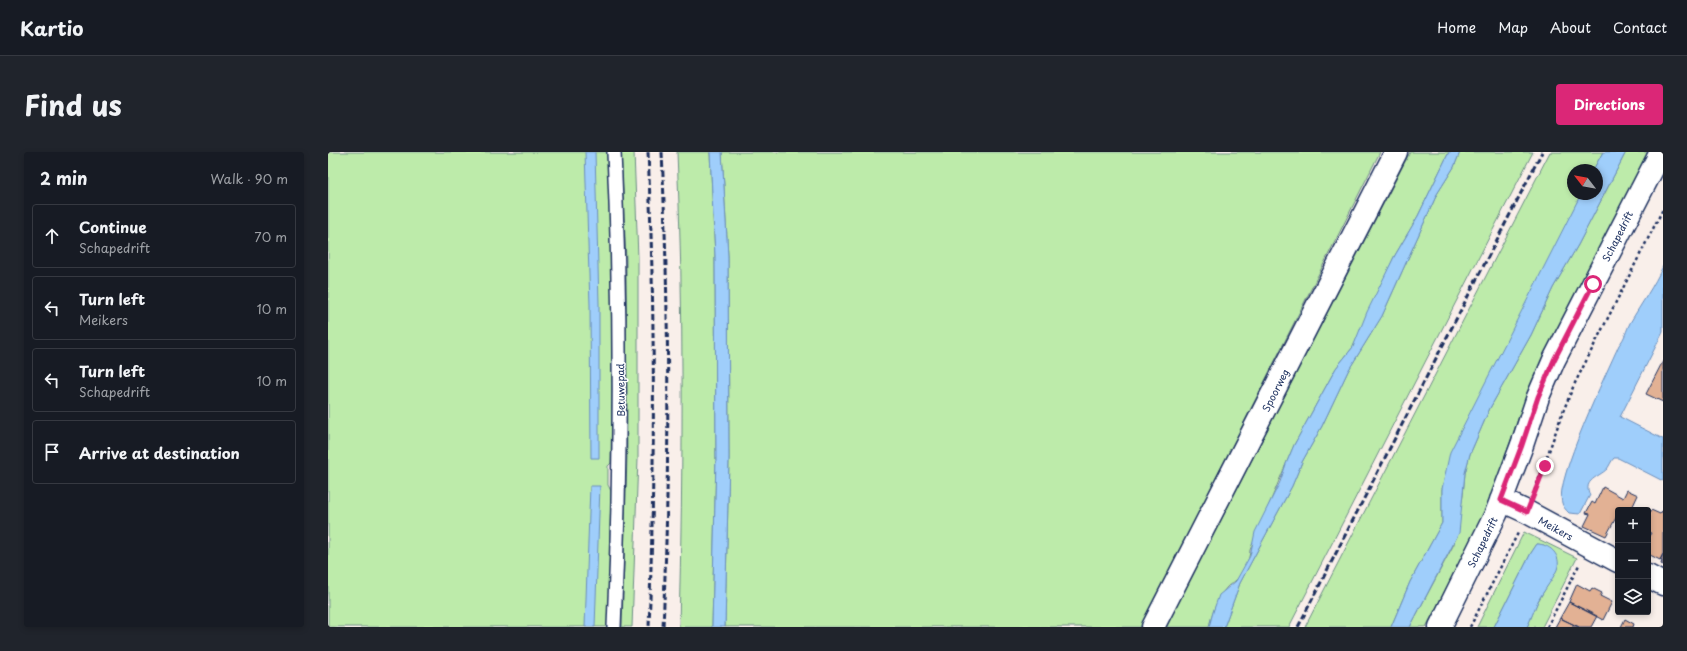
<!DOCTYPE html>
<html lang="en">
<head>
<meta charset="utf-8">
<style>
  body { margin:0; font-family:"Playpen Sans",sans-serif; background:#20242c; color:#f1f3f6 }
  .controls { position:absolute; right:12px; bottom:12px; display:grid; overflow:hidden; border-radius:4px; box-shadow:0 2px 6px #0003 }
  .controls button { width:36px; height:36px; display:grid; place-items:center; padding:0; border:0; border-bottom:1px solid #363941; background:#171b24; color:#f1f3f6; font:20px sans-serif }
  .compass { position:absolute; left:1239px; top:12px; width:36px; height:36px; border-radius:50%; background:#171b24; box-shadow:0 2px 6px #0003; rotate:301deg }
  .stop { position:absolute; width:12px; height:12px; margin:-9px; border:3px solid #db2777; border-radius:50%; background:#fff }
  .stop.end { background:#db2777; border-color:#fff; box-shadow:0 1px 4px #0008 }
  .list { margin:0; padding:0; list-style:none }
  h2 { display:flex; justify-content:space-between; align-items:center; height:52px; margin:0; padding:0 16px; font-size:17px }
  h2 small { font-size:13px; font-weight:400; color:#9ea1a6 }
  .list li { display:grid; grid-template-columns:26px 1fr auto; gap:12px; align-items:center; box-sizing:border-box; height:64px; margin:0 8px 8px; padding:0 8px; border:1px solid #363941; border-radius:4px }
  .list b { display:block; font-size:15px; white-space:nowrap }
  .list p { margin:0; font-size:13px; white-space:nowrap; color:#9ea1a6 }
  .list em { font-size:13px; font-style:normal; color:#9ea1a6 }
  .icon { flex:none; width:22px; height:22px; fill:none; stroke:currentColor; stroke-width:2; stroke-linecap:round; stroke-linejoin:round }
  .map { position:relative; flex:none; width:1335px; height:475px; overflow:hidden; border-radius:4px }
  header { display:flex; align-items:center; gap:24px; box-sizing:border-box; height:56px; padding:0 20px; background:#171b24; border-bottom:1px solid #363941 }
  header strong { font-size:19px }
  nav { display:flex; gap:22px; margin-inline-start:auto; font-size:14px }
  .intro { display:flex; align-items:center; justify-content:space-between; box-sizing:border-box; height:96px; padding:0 24px }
  h1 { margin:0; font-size:28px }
  .button { padding:10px 18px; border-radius:4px; background:#db2777; color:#fff; font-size:14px; font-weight:700 }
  main { display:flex; gap:24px; padding:0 24px }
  aside { flex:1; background:#171b24; border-radius:4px; box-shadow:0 2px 6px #0003 }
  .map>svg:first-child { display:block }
  .green { fill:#bdebaa; stroke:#6c8d84 }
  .water { fill:#9fcefb; stroke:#6a8ebc }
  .building { fill:#e2b194; stroke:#1b2f5e }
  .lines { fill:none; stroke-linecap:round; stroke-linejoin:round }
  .lane-casing { stroke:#1b2f5e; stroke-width:16 }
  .street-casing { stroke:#1b2f5e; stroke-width:25 }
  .path { stroke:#1b2f5e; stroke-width:2.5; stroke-dasharray:3 3; stroke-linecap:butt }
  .lane { stroke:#fff; stroke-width:13 }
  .street { stroke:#fff; stroke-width:22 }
  .rail { stroke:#1b2f5e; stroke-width:3; stroke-dasharray:6 3; stroke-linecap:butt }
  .route { stroke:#db2777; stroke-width:5 }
  .labels { text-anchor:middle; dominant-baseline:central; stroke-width:3; stroke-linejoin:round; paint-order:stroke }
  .street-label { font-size:10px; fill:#1b2f5e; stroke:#fff }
</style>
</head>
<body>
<header>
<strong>Kartio</strong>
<nav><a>Home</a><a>Map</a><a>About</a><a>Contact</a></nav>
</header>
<div class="intro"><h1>Find us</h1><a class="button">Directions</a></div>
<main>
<aside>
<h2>2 min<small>Walk · 90 m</small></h2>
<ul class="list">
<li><svg class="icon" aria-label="ahead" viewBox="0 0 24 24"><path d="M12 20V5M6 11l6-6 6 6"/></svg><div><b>Continue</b><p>Schapedrift</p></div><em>70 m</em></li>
<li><svg class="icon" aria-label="left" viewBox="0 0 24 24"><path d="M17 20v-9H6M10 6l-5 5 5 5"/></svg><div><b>Turn left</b><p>Meikers</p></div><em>10 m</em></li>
<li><svg class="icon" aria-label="left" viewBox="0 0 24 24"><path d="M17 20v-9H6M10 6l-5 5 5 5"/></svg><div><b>Turn left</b><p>Schapedrift</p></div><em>10 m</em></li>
<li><svg class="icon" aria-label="arrive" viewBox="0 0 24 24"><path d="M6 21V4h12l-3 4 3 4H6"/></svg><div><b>Arrive at destination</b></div></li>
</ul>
</aside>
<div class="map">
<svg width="1335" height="475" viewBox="0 0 1335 475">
  <rect width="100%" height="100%" fill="#f9efea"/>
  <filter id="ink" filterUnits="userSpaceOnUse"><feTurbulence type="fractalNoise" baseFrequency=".025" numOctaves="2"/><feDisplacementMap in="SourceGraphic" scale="8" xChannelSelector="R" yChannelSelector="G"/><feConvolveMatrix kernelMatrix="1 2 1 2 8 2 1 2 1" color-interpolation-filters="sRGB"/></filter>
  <g filter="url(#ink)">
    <path class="green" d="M0,0h279c5,104 6,207 4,311l-3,3v19l3,6 -3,136h-280z
      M293,0h13l4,106v200l-6,169h-10l5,-170 -1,-198z
      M349,0h33l5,104 1,202 -4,169h-33c4,-158 5,-317 -2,-475z
      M394,0h658l-239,475h-416l4,-169 -1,-202z
      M1082,0h39l-31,64 -24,41 -41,90 -17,21 -42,77 -44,105c0,10 -8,25 -15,31 -2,2 -5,3 -8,6 -9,10 -15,26 -18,40h-43z
      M1132,0h73l-244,475h-65l16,-44 8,-15 44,-82 10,-24 20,-36 26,-55 34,-55 55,-122 17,-27z
      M1222,0h53l-10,18h-20v24h8l-139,295v34l-32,59 -19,45h-86z
      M1298,0h23l-101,196 -16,35 -12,30 -26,77 -25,55 -43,82h-16l44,-83 9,-48 2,-23 5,-19 20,-46 41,-73 22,-47 25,-43z
      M1196,380l53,26 -35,69h-15l10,-24 21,-36 -14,-22 -7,-1 -6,9 -37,74h-17z"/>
    <path class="water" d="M257,0h10l4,152v154h-8l-1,-153z
      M382,0h12l6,104 1,202 -4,169h-13l4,-169 -1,-202z
      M1121,0h11l-6,15 -17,27 -55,122 -34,55 -26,55 -20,36 -10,24 -44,82 -8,15 -16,44h-15l4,-15 6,-17 17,-14 14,-25 5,-24 25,-50 6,-18 8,-19 42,-77 17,-21 14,-35 27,-55 24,-41z
      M1275,0h23l-48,93 -25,43 -22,47 -41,73 -20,46 -5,19 -6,60 -49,94h-19l19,-45 32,-59v-34l8,-37 131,-258h16v-24h-4z
      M1335,114v66l-43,85 43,22v42l-45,-23h-4c-3,3 -4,7 -7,11 -8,8 -25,11 -17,26l-10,19 -11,-1c-3,-3 -6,-6 -7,-10 -8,-21 46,-133 57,-158 6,-7 7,-14 11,-22 11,-19 24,-37 33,-57z
      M262,334h10l-5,141h-10z
      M1209,392c12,0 23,10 21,22 -1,8 -16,27 -20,35 -4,9 -7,18 -11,26h-33l37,-74z"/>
    <path class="building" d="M1335,209v41l-17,-8z
      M1275,335l20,11 4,-8 11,5 -7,15h-13v4l-12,22 -22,-10 6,-12 -4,-1 6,-11 3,2z
      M1323,358l9,4 2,-3h1v43l-3,6 -12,-6v-16l3,-5 -3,-1v-16z
      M1335,402v11l-2,-1 1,-3 -2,-1z
      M1249,432l13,7 2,-3 10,5 -2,3 12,6 -9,18 -34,-18z
      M1241,450l28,14 -6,11h-12l-19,-9z
      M1232,466l19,9h-24z
      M1297,467l9,5 -1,3h-12z"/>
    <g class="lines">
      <defs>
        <path id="lane" d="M286,0c7,158 7,317 0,475"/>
        <path id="street" d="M1173,348l26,12 91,49
          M1320,424l15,8
          M825,475l243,-475
          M1112,475l56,-113 26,-69 16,-48 16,-37 107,-208"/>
      </defs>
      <use href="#lane" class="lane-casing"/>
      <use href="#street" class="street-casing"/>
      <path class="path" d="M1207,339l27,-77 12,-29 89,-176
        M1142,475l48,-94
        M1219,475l32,-62"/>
      <use href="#lane" class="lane"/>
      <use href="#street" class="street"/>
      <path class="rail" d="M320,0c7,158 7,317 1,475
        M334,0c7,158 8,317 1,475
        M970,475l244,-475"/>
    </g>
  </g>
  <g class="lines" filter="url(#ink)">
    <path class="route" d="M1217,314l-18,46 -26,-12 21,-55 16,-48 16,-37 39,-76"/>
  </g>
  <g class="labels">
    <g class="street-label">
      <text transform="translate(1289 84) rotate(-63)">Schapedrift</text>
      <text transform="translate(292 238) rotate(-91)">Betuwepad</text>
      <text transform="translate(947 238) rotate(-63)">Spoorweg</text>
      <text transform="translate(1228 376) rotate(29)">Meikers</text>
      <text transform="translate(1154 390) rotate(-64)">Schapedrift</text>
    </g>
  </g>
</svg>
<div class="controls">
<button>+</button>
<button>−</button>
<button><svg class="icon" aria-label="layers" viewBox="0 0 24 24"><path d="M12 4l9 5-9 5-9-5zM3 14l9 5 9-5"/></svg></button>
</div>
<svg class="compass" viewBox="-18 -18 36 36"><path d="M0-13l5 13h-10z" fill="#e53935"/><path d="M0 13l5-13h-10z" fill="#9ea1a6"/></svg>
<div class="stop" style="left:1265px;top:132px"></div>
<div class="stop end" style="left:1217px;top:314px"></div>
</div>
</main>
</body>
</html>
